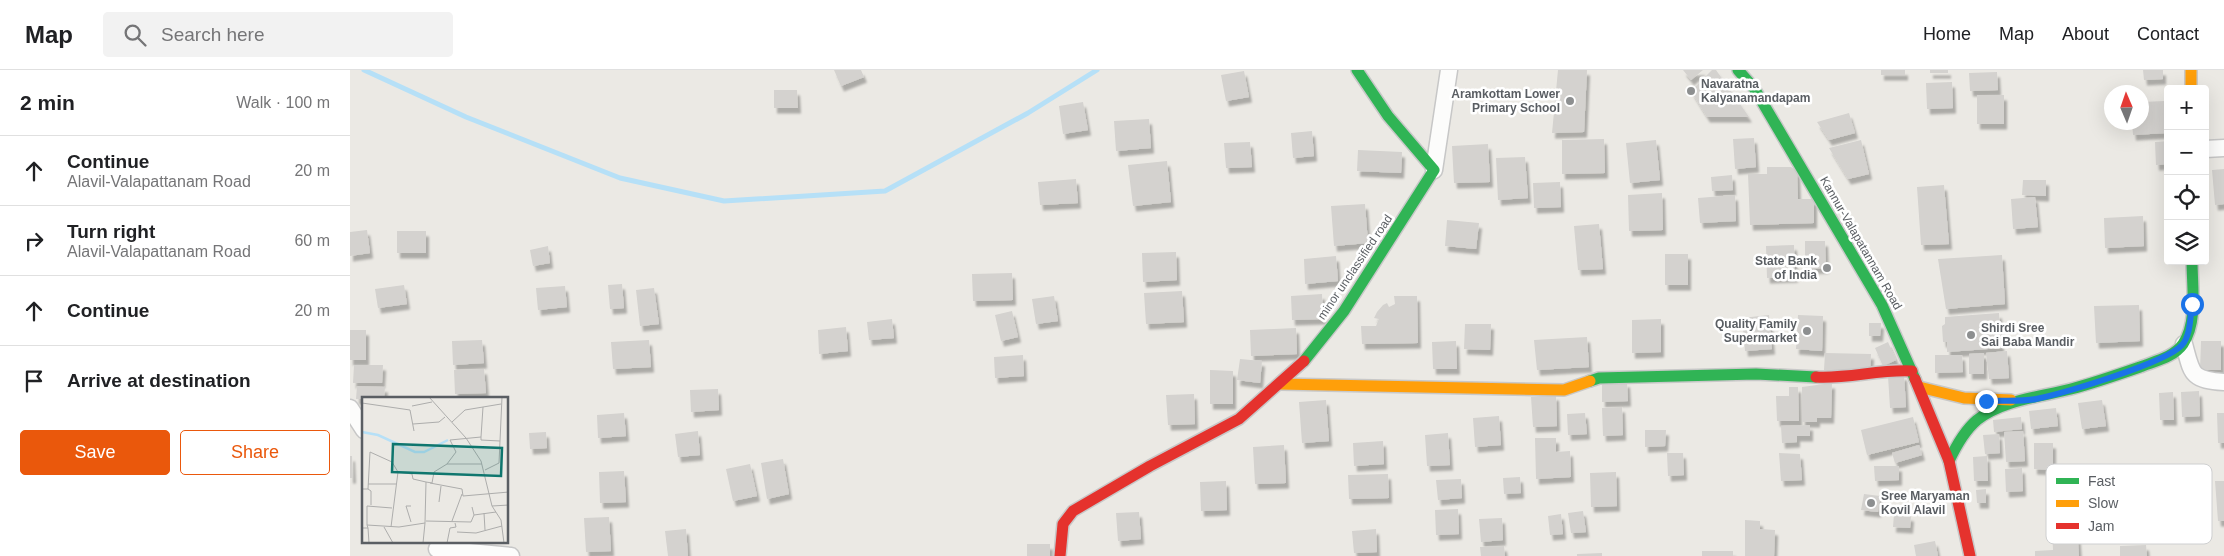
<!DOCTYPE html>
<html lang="en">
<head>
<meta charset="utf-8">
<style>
  body { margin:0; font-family:Helvetica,sans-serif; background:#f2f2f2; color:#202124 }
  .controls { position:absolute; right:15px; top:15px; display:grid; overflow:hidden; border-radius:5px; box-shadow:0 5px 20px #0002 }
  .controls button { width:45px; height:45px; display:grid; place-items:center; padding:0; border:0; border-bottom:1px solid #e0e0e0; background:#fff; color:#202124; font:25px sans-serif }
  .compass { position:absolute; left:1754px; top:15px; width:45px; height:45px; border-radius:50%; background:#fff; box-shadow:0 5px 20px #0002; rotate:358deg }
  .stop { position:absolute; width:15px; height:15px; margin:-11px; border:4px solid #1a73e8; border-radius:50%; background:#fff }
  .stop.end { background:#1a73e8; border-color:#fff; box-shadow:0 1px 5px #0008 }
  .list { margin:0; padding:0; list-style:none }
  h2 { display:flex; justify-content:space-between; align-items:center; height:65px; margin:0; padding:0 20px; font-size:21px }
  h2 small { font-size:16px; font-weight:400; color:#757577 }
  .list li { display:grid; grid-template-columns:32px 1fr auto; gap:15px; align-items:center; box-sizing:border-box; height:70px; padding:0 20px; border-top:1px solid #e0e0e0 }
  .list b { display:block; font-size:19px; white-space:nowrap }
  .list p { margin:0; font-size:16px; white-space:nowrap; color:#757577 }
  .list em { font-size:16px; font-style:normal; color:#757577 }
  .actions { display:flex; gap:10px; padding:15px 20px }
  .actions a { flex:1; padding:11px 0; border:1px solid #ea580c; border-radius:5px; text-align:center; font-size:18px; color:#ea580c }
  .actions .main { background:#ea580c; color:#fff }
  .icon { flex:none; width:28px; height:28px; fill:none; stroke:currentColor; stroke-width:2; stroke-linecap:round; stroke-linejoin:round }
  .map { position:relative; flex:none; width:1874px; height:486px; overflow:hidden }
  header { display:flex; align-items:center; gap:30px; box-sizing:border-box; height:70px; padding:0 25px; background:#fff; border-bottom:1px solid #e0e0e0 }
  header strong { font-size:24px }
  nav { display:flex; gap:28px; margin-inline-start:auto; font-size:18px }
  .search { width:350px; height:45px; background:#f2f2f2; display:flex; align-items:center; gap:12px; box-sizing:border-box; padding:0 18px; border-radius:5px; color:#757577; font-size:19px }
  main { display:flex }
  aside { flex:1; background:#fff }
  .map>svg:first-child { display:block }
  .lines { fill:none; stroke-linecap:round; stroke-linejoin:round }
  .stream { stroke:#b6e0f7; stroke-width:5 }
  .building { fill:#d4d2cf; filter:url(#shadow) }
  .street-casing { stroke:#c7c7c7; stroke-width:19 }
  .fast-casing { stroke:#c8c8c8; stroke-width:14 }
  .slow-casing { stroke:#c8c8c8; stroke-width:14 }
  .jam-casing { stroke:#c8c8c8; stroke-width:14 }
  .street { stroke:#fcfcfb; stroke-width:16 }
  .fast { stroke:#30b455; stroke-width:11 }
  .slow { stroke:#ff9f0a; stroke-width:11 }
  .jam { stroke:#e5322d; stroke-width:11 }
  .route { stroke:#1a73e8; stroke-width:6 }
  .poi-dot { fill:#8d8f90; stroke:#fff; stroke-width:2 }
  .labels { text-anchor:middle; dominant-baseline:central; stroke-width:5; stroke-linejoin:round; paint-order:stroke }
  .poi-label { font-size:12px; font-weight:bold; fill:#5a5e63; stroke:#fff; text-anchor:start }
  .street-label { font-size:12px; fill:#5a5e63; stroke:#fff }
  .inset-river { fill:none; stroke:#b6e0f7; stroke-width:2.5 }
  .inset-road { fill:none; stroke:#adadac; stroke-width:1 }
  .view { fill:#0f766e; fill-opacity:0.15; stroke:#0f766e; stroke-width:2.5 }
  .inset-edge { fill:none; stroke:#5a5e63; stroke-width:2.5 }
  .key { fill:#fff; stroke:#cecfd0; stroke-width:1 }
  .key-label { font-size:14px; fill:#5a5e63 }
</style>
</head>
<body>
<header>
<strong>Map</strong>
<div class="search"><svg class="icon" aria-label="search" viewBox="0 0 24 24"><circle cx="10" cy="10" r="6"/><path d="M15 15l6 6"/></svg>Search here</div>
<nav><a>Home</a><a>Map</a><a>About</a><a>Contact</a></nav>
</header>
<main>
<aside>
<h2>2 min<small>Walk · 100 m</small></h2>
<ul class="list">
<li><svg class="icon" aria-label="ahead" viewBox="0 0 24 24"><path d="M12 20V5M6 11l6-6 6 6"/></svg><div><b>Continue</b><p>Alavil-Valapattanam Road</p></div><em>20 m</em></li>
<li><svg class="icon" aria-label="right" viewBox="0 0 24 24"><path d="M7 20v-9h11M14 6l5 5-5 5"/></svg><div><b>Turn right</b><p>Alavil-Valapattanam Road</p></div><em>60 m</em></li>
<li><svg class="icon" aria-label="ahead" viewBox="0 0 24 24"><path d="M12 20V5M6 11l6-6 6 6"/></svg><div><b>Continue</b></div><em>20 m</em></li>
<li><svg class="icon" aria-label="arrive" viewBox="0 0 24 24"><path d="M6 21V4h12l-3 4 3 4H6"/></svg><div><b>Arrive at destination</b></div></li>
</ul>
<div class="actions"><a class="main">Save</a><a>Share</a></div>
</aside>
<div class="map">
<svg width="1874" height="486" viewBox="0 0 1874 486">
  <defs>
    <filter id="shadow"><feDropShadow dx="3" dy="5.5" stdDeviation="1" flood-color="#0004"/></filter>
  </defs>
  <rect width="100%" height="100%" fill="#ebe9e4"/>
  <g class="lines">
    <path class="stream" d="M14,0l102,47 154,61 104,23 161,-10 143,-78 69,-43"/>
  </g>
  <path class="building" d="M484,0h27l3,7 -23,9z
    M1208,0h29l-3,62 -32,1z
    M1333,0h20l-12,10z
    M1362,0h4l33,47h-42l-16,-26z
    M1531,0h24v5h-24z
    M1580,0h18v3h-18z
    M1793,0h20v9l-19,1z
    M894,1l5,26 -23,4 -5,-26z
    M1647,2l1,18 -28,1 -1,-18z
    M1602,12l1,26 -26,1 -1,-26z
    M424,20h23l1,18h-24z
    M1627,25h27v29h-27z
    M1815,31l2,32 -34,2 -1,-13h10v-20z
    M733,32l5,28 -25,4 -4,-28z
    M1499,43l6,20 -26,7 -12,-18z
    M799,49l2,29 -35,3 -2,-30z
    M962,61l2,25 -21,2 -2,-25z
    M1404,68l2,29 -21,2 -2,-30z
    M1254,69l1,34 -43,1v-34z
    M1306,70l4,40 -30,3 -4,-40z
    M1511,70l8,34 -21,5 -19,-31z
    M1818,71v23l-12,1 -1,-23z
    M900,72l2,25 -26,1 -2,-25z
    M1138,74l2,38 -36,1 -2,-37z
    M1008,80l44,2 -1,21 -44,-2z
    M1175,87l3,41 -30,2 -2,-42z
    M817,91l4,41 -38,4 -5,-41z
    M1417,97h24l6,4 1,28h16v24l-64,2 -2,-51h19z
    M1874,99v35l-9,1 -3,-35z
    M1382,105l1,15 -21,1 -1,-14z
    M726,109l2,24 -38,2 -2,-23z
    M1673,110h23v16l-24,-1z
    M1210,112l1,25 -27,1 -1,-25z
    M1594,115l5,59 -28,1 -4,-58z
    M1312,123l1,37 -34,1 -1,-36z
    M1385,125l1,26 -36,2 -2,-25z
    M1685,127l3,30 -25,2 -2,-30z
    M1015,134l3,39 -34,3 -3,-40z
    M1793,146l1,30 -39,2 -1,-30z
    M1097,150l32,3 -3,26 -31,-3z
    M1249,154l4,45 -25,1 -4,-44z
    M17,160l3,23 -20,3v-24z
    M47,161h29v22h-29z
    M1455,171h20l1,27 -21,1z
    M1444,175l1,32 -28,1 -1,-32z
    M198,176l2,17 -17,3 -3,-16z
    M826,182l1,28 -34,2 -1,-29z
    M1315,184h23v31h-23z
    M1652,185l3,49 -59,5 -8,-50z
    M986,186l2,25 -33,3 -1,-25z
    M662,203l1,27 -40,1 -1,-27z
    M272,214l2,24 -14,1 -2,-24z
    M54,215l3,19 -29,4 -3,-19z
    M215,216l2,21 -29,3 -2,-22z
    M304,218l5,36 -19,2 -4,-36z
    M832,221l2,31 -38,2 -2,-31z
    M972,224l1,25 -31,1 -1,-24z
    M704,226l4,25 -22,3 -4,-25z
    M1044,226h23l1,47 -56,1 -1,-18h15l3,-7 -5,-1 3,-6 6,-7 4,-2 2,4 6,-3z
    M1789,235l1,36 -44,2 -2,-37z
    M662,241l6,26 -17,4 -6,-26z
    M1649,243l2,35 -54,4v-10h-4l-1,-16 3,-2v-7z
    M1419,245l3,34 -27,2 -3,-33z
    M1448,245l25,1 -1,35 -26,-2z
    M542,249l2,19 -25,2 -2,-18z
    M1311,249v33l-29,1v-33z
    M1519,253h12l-1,13h-11z
    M1115,254h26l-1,26 -26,-1z
    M496,257l2,24 -29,3 -1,-24z
    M946,258l1,26 -46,2 -1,-26z
    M0,260h16v30h-16z
    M1237,267l2,30 -52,3 -3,-30z
    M132,270l2,23 -31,2 -1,-24z
    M299,270l2,27 -38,2 -2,-27z
    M1106,271l1,28h-24l-1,-27z
    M1851,271h20v29h-21z
    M1538,272l8,18 -13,6 -8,-18z
    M1657,281l2,27 -20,1 -3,-26z
    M1475,283l46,1 -1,17 -46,-1z
    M1634,283v21h-15v-20z
    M673,285l1,21 -29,2 -1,-21z
    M1585,285h27l1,17 -28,1z
    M890,289l22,2 -2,22 -23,-3z
    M4,295h29l-1,18h-29z
    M134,299l2,24 -31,1 -1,-24z
    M860,300l23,1v33h-23z
    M1554,305l2,32 -16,1 -2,-32z
    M1277,312l1,19 -26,1v-19z
    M1482,313l-1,35h-14v4h-15v-35z
    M7,316l28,1 -1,11 -28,1z
    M1439,317h9l1,34h-22l-1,-25h13z
    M368,319l1,21 -28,2 -1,-22z
    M1849,321l1,25 -18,1 -1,-25z
    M1823,322l1,28h-14l-1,-27z
    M844,324l1,30 -27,1 -2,-30z
    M1206,325l1,31 -24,1 -2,-30z
    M976,330l3,41 -27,2 -3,-41z
    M1752,330l4,26 -24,3 -4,-26z
    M1272,337l1,28 -20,1 -1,-28z
    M1706,338l2,18 -27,3 -2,-18z
    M274,343l2,23 -28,2 -1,-23z
    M1235,343l2,21 -19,1 -1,-21z
    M1867,343h7v30h-6z
    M1149,346l2,29 -26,2 -2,-29z
    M1563,347l6,25 -52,13 -6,-25z
    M1671,347l1,12 -28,3 -1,-12z
    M1460,355v11h-13v6l-15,1 -1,-17z
    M1295,360h21l-1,16 -20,1z
    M348,361l2,24 -22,2 -3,-23z
    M1673,361l2,30 -19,1 -2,-30z
    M196,362l1,16 -17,1 -1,-16z
    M1098,363l2,32 -23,1 -2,-31z
    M1649,364l1,19 -15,1 -2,-19z
    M1185,368h21v14l14,-1 1,26 -35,2z
    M1033,371l1,23 -30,2 -1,-23z
    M1684,373h19v27l-19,-1z
    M934,375l2,38 -31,1 -2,-37z
    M1569,375l3,10 -27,8 -3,-10z
    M1317,383h16l1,22 -16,1z
    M1429,383l21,1 2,26 -21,1z
    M0,386h2l1,22h-3z
    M1637,386l1,25h-14l-1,-24z
    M433,389l6,35 -22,5 -6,-36z
    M400,394l7,32 -24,5 -7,-32z
    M1524,396h25v14l-24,1z
    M1672,398l1,23 -17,1 -1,-23z
    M274,401l2,31 -26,1 -1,-31z
    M1266,402l1,34 -26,1 -1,-34z
    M1038,404l1,24 -40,1 -1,-24z
    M1170,407l1,16 -17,1 -1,-16z
    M1111,409l1,19 -24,2 -2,-20z
    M876,411l1,29 -26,1 -1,-29z
    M1865,411h9v40h-6z
    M1636,419v14h-9l-1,-13z
    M1514,424l16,2 -2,16 -17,-2z
    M1108,439l1,25 -23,1 -1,-25z
    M1233,441l3,21 -15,1 -3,-20z
    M789,442l2,27 -23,2 -2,-28z
    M1211,444l2,20 -13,1 -2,-19z
    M1544,444l17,2 -1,12 -17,-1z
    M259,447l2,34 -25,1 -2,-34z
    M1152,448l1,22 -22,2 -2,-23z
    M1395,450l15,1v8l15,1 -1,26h-29z
    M1727,458l2,28h-44v-5l18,-1 -1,-20z
    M336,459l2,27h-20l-3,-25z
    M1026,459l1,23 -23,1 -2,-22z
    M1585,471l3,15h-22l-2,-11z
    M677,474h23v12h-23z
    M1796,475l1,11h-27v-10z
    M1154,476l1,10h-24l-1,-9z
    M1352,481h31v5h-31z
    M1252,483v3h-25v-2z"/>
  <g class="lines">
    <defs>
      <path id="street" d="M1855,79l19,-1
        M1084,100l15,-100
        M1834,274c8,29 6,36 40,38
        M0,338l14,22
        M87,479l74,7"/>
      <path id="fast" d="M1388,0l16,18 128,217 33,74
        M954,291l40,-50 90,-141 -46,-54 -31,-46
        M1240,311l9,-3 157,-4 60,3
        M1599,391c7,-15 15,-30 28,-41 25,-20 63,-23 94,-31 23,-6 46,-14 69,-22 15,-6 34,-10 43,-23 15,-22 9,-58 9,-83"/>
      <path id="slow" d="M1841,0v19
        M930,314l284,6 26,-9
        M1569,317l45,11 47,2"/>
      <path id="jam" d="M1466,307c32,2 64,-8 96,-6
        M1565,309l34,82 21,95
        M710,486l3,-32 10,-13 77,-45 89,-47 65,-58"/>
    </defs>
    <use href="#street" class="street-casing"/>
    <use href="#fast" class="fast-casing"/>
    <use href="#slow" class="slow-casing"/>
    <use href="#jam" class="jam-casing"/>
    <use href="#street" class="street"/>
    <use href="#fast" class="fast"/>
    <use href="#slow" class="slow"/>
    <use href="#jam" class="jam"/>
  </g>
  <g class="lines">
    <path class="route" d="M1636,331c17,-1 35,1 50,-2 28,-6 130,-36 146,-54 9,-10 8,-29 10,-41"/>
  </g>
  <g class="poi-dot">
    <circle cx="1341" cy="21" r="5"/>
    <circle cx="1220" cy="31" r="5"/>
    <circle cx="1477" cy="198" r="5"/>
    <circle cx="1457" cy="261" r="5"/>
    <circle cx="1621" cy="265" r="5"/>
    <circle cx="1521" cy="433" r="5"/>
  </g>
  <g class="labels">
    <g class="poi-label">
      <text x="1351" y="14">Navaratna<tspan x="1351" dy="14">Kalyanamandapam</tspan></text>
      <text x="1210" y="24" text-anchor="end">Aramkottam Lower<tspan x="1210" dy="14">Primary School</tspan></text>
      <text x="1467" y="191" text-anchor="end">State Bank<tspan x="1467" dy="14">of India</tspan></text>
      <text x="1447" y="254" text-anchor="end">Quality Family<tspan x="1447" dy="14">Supermarket</tspan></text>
      <text x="1631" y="258">Shirdi Sree<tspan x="1631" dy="14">Sai Baba Mandir</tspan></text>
      <text x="1531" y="426">Sree Maryaman<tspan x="1531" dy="14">Kovil Alavil</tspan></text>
    </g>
    <g class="street-label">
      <text transform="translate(1511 173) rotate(60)">Kannur-Valapatannam Road</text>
      <text transform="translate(1005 197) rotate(-56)">minor unclassified road</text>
    </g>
  </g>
  <g transform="translate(12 327)">
    <rect width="146" height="146" fill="#ebe9e4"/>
    <path class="inset-river" d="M0,35l16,3 37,17h9l24,-12"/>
    <path class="inset-road" d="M67,0l37,41 15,23 11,45 9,14 3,23M0,6l48,7 4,21M50,9l20,-4M90,25l13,-12 36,-6M51,27l26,-2 6,-5M119,40l2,-30M85,67h35M123,73l14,-7 3,-66M36,75l14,2 1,5 13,3M68,86l32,6 1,7 46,-4M6,87h28M0,92h6l2,-37 22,10 6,10 -7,55M6,92l3,2v14M77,105l2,-16M130,109l17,-1M122,116l1,17M112,118l22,-3M64,124l45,1 3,-7 -2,-8M90,124l10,-27M49,125l-5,-16h5M5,128v-19l25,2M22,130l9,16M0,131h6l-1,-3 32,2 26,-4 1,-41 6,1 2,-11 13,-8 9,-12 -6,-12 31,-3v3l19,1M6,131l1,15M95,135l19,1 26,-7M61,146l2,-20M85,146l3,-15 6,-1 -1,-4"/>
    <path class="view" d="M31,47l109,4 -1,28 -109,-4z"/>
    <rect width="146" height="146" class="inset-edge"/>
  </g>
  <rect x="1696" y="394" width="166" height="80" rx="8" class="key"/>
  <rect x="1706" y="408" width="23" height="6" fill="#30b455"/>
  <rect x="1706" y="430" width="23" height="7" fill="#ff9f0a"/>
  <rect x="1706" y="453" width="23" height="6" fill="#e5322d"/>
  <g class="key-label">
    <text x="1738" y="416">Fast</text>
    <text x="1738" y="438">Slow</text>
    <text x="1738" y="461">Jam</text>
  </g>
</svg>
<div class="controls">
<button>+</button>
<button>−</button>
<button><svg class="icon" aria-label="locate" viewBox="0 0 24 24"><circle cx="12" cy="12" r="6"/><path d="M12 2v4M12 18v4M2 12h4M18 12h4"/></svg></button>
<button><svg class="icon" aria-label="layers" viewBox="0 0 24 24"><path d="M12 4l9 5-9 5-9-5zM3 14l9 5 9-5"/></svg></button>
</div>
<svg class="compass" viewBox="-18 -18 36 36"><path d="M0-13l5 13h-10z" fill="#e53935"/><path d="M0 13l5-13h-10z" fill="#757577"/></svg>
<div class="stop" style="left:1842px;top:234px"></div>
<div class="stop end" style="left:1636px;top:331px"></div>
</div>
</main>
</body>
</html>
